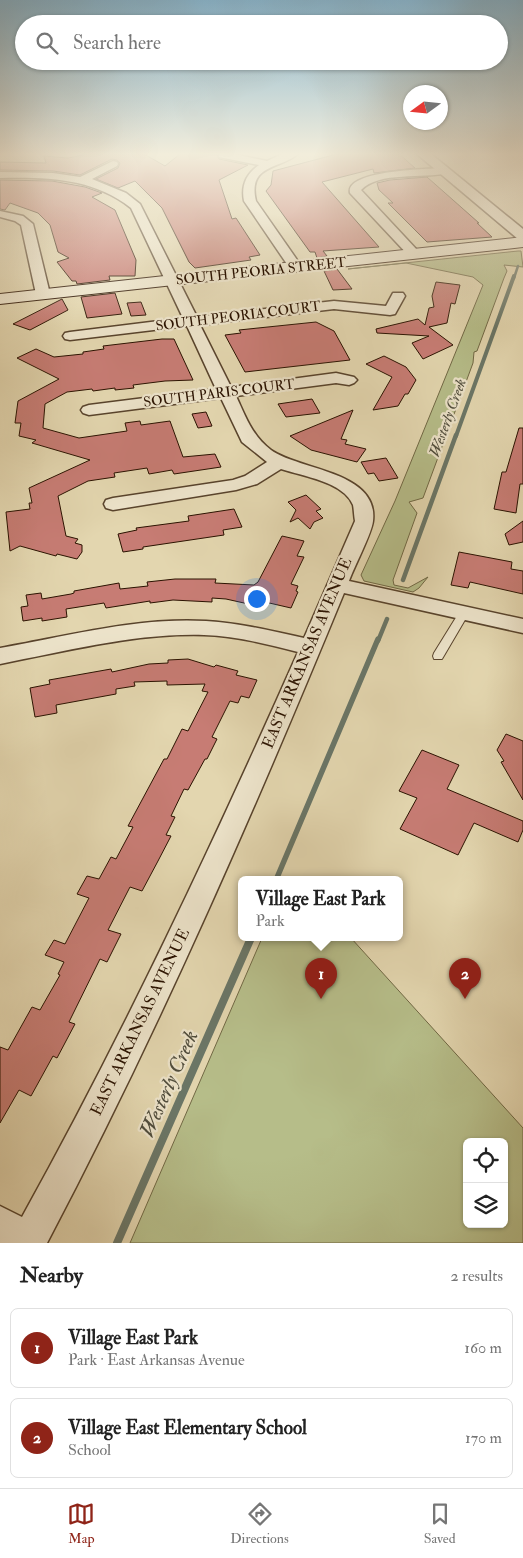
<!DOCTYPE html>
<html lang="en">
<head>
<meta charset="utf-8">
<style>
  body { margin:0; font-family:"IM FELL Double Pica",serif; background:#f6f6f6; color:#222 }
  .controls { position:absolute; right:15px; bottom:15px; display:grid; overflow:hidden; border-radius:8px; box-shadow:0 1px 4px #0004 }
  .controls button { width:45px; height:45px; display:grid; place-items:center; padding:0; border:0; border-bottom:1px solid #e0e0e0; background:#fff; color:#222; font:25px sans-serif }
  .compass { position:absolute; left:403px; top:85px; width:45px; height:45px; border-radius:50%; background:#fff; box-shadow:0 1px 4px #0004; rotate:255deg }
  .you { position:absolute; left:256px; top:598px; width:18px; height:18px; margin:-12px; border:4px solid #fff; border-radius:50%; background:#1a73e8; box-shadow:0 0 0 8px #1a73e833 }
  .badge { display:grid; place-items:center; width:32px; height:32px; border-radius:50%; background:#8f2418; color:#fff; font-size:16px; font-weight:700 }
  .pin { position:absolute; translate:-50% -41px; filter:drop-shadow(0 1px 2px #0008) }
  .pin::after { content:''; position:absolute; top:26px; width:18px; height:15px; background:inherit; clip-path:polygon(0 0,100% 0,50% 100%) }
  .popup { position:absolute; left:238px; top:876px; width:165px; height:65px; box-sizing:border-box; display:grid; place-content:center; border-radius:8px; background:#fff; filter:drop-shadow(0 1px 4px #0005); font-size:16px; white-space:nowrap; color:#767676 }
  .popup b { font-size:19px; color:#222 }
  .popup::after { content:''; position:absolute; left:50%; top:100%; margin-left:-10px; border:10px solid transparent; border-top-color:#fff }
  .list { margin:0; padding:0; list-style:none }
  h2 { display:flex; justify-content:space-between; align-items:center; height:65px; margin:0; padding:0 20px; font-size:21px }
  h2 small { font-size:16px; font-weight:400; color:#767676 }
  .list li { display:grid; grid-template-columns:32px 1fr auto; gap:15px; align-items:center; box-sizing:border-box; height:80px; margin:0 10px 10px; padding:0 10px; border:1px solid #e0e0e0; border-radius:8px }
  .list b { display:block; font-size:19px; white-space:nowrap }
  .list p { margin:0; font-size:16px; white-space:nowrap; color:#767676 }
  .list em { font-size:16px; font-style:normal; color:#767676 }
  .icon { flex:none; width:28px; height:28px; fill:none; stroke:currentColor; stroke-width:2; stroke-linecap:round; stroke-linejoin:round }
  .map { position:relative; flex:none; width:523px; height:1243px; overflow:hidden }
  .search { position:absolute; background:#fff; box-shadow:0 1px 4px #0004; left:15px; right:15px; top:15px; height:55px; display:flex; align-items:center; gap:12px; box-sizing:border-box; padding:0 18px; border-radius:28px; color:#767676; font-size:19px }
  .sheet { height:245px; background:#fff }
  nav { display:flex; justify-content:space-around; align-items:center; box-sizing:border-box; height:70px; border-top:1px solid #e0e0e0; background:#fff; font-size:14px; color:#767676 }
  nav a { display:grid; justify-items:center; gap:2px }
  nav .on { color:#8f2418 }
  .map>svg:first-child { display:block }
  .green { fill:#b6bd89; stroke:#706844; fill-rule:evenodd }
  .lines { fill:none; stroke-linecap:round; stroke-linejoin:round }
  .stream-far4 { stroke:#6a7667; stroke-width:2.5 }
  .stream-far3 { stroke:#6a7667; stroke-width:4 }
  .stream-far2 { stroke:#6a7667; stroke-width:4.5 }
  .stream-far1 { stroke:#6a7667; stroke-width:5.5 }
  .stream { stroke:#6a7667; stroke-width:8 }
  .building { fill:#c77c74; stroke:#2a1200 }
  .service-casing { stroke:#58432c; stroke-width:2 }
  .minor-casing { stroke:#58432c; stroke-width:3 }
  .tertiary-casing { stroke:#58432c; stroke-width:3 }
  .secondary-casing { stroke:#2a1200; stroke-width:2 }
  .service { fill:#ede4cb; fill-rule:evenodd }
  .minor { fill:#ede4cb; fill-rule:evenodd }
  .tertiary { fill:#ede4cb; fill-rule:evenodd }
  .secondary { fill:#ede4cb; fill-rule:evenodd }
  .labels { text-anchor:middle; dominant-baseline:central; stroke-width:4.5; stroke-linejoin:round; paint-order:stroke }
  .far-street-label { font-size:14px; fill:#2a1200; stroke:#ede4cb }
  .far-water-label { font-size:15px; font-style:italic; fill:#4f4c3c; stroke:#ede4cb }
  .street-label { font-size:16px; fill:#2a1200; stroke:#ede4cb }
  .near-water-label { font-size:21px; font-style:italic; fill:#4f4c3c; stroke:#ede4cb }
</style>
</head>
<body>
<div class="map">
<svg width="523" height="1243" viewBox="0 0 523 1243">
  <rect width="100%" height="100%" fill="#e3d6af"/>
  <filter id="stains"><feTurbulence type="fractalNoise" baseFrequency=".004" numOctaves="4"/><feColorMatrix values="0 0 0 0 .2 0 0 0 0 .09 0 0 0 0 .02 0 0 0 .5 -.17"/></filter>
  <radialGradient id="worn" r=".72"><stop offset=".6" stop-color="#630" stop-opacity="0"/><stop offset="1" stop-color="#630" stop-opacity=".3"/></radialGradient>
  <path class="green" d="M518,251h3l2,16 -19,-2 3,6 -3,7 -27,73 -3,1 -1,11 -50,135 -14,4 8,11 -24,67 1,5 14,3 20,-11 -9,11 -6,4 -49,-11 -3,-6 34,-74 88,-216 -10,-8 -67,-14 -58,6z
    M262,938h89l172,190v115h-393zM467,1142h37v82h-37z"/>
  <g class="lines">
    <path class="stream-far4" d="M514,278l4,-12"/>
    <path class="stream-far3" d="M456,436l58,-160"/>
    <path class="stream-far2" d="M403,580l53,-145
      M378,641l9,-22"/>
    <path class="stream-far1" d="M276,880l102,-241"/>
    <path class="stream" d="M117,1243l134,-305"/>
  </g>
  <path class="building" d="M88,154h56l21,12 15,-12h37l2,5 29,6 -29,15 13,39 4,-1 24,37 -11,2 2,3 -56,8 -6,-6 -27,-54 -27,-27 -17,7 -22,-9 22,-11 2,-5 -3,-3 -5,-1 -32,16 -27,-4 -53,-1v-8l46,1 -2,-7 24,2z
    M337,154h62l16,14 -41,5 -1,-4 -51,13 57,65 -56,4 4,5 -10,2 -2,-6h-5l-44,-61 5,-6 2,-14z
    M427,177l52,46h-2l15,14 -65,5 -39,-39h5l-14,-13 -2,-7 13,-3z
    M0,180l52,1 33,6 17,6 -10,4 23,13 21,50 -1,16h-26l1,4 -33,4 -1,-3h-4l-15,-19 12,-4 -11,-6 -8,-27 -12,-12 -28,-10 -5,7 -5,-1z
    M337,269l15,20 -19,1 -9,-19z
    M436,282l24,3 -5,19 -4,-1 -4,20 -18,4 24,18 -30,14 -11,-16 17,-7 -52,-3 -1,-4 42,-10 7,6 4,-17 5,-1 -2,-11z
    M115,293l7,21 -35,4 -6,-21z
    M62,299l6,11 -38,20 -17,-6z
    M141,302l5,13 -15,1 -4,-13z
    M316,322l18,9 16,29 -105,12 -20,-37 16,-2 -2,-3z
    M162,339h12l19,41 -28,1 -32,4 1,3 -19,2v-2l-22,3 -1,-2 -25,3 -22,12 -2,24 36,10 48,-7 -2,-8 15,-2 1,4 29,-4 13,36 32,-3 6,13 -47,7 -2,-4 -23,4 -2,-6 -33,5 1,4 -27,4 -30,15 8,40 12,3 -3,4 7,2v7l-5,7 -20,-5 -1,2 -36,-10 -10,5 -4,-39 24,-3 -1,-6h3l-3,-15 61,-28 -58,-17 4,-3 -17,-4 2,-13h-6l3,-22 41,-22 -42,-21 19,-9 18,8 29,-3v-2l21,-3 -1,-3z
    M384,356l22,11 10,13 -8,14h-3l-7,12 -25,4 19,-33 -26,-13z
    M312,399l8,14 -34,4 -8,-13z
    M353,410l-12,29 6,1 -2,4 21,5 -9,13 -46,-12 -21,-14z
    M206,412l6,14 -14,2 -6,-14z
    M519,428h4v56h-3l-4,29 -22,-4 8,-37h4z
    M386,458l12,20 -19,3 -5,-8 -6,1 -7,-12z
    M306,495l15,14 -5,2 7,7 -9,4 -4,7 -12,-11 -8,4 6,-12 -8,-8z
    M234,509l8,18 -19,3 1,5 -81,12v2l-20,3 -5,-18 19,-4 -1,-2 53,-7 -1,-5z
    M523,521v21l-14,3 -4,-11z
    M282,536l22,5 -7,15 7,1 -13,27 7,2 -2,5 2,1 -7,16 -26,-6 -3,5 -36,-8 -14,-1v4l-39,-2 -23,3v-2l-44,7 -2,-5 -38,6 1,8 -25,4v-3l-19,3 -2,-14 7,-1 -2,-11 15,-2 1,6 29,-5 3,-1v-2l45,-8 1,6 28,-3 -1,-4 28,-3h41l-1,4 39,2 4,-3z
    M459,552l53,10 -1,7 12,2v23l-53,-12 -2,6 -17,-3z
    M188,659l26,8 2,-2 22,6 -2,4 21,5 -8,18 -8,-2 -3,7 -8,-2 -18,36 5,2 -10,20h-2l-17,31 -4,-1 -13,27 4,1 -9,18 5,1 -13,25 -16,30 -12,-4 -22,43 13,4 -14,28 -7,-3 -31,63 6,2 -18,34 -4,-2 -22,40 -12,-6 -19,33v-76l8,3 24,-43 8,3 20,-35 -2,-1 6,-12 -19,-7 9,-15 11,4 24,-46 -12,-4 10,-18 12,3 12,-22 5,2 17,-32 -5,-1 36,-67h3l15,-30 6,2 20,-39 -6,-1 3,-7 -38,1v-4l-33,1 1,4 -19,3v5l-60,11 1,8 -22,4 -5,-29 20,-4 -1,-4 62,-11 1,3 37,-8 19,-1v-3z
    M506,734l17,7v59l-22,-38 3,-1 -7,-11z
    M422,750l37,15 -12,24 76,32v9l-5,12 -44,-19 -16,32 -58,-26 17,-31 -18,-7z"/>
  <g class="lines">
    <defs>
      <path id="service" d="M464,610l5,3 -27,46h-8l-1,-3 1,-3 26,-42z"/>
      <path id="minor" d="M219,154h15l33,7 15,-7h16c-17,15 -51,10 -42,47l46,66 -1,3h-10l-47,-69c-3,-15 2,-27 15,-36l-40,-8z
        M113,161l4,1 1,2 -1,2 -25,13 34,14 14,11 57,113 137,-16 52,5 7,-13h10l2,3 -10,18 -5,1 -56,-6 -134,16 31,62 105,-14 18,4 3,3 -3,3 -5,2 -13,-2 -100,13c9,19 16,40 35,54 27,20 108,21 102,71 -1,12 -19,46 -24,60l174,38v14l-179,-40c-91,221 -186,439 -297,650h-47v-37l22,11c102,-184 191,-373 276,-565 -31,-8 -63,-16 -94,-17 -69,-2 -137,16 -204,29v-16c68,-12 137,-31 206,-27 33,2 66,10 98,17l51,-117c-1,-5 -1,-11 -2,-16 -9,-23 -51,-29 -72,-36l-24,15 -21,6 -123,20 -7,-2 -2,-4 2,-4 7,-2 120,-18 12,-4 22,-14 -25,-20 -21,-44 -132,17 -6,-2 -2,-3 2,-3 6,-2 127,-16 -29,-63 -117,14 -5,-1 -2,-3 2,-3 5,-1 113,-14 -52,-110c-38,-30 -84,-31 -131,-30v-6l53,1 27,4z
        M444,168l5,3 -1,2c-25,6 -69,-2 -87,17l57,61 2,3 -2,3h-8l-60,-64c-5,-23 79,-24 94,-25z
        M0,211l23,5 10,8 17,70 -2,3 -5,1 -7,-4 -15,-69 -6,-4 -15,-4z"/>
      <path id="tertiary" d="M417,154h14l92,75v11l-5,-1z"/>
      <path id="secondary" d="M523,237v10l-523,57v-10z"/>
    </defs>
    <use href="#service" class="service-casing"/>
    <use href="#minor" class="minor-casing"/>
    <use href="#tertiary" class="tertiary-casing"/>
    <use href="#secondary" class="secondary-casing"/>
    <use href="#service" class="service"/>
    <use href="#minor" class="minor"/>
    <use href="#tertiary" class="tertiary"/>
    <use href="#secondary" class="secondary"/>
  </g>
  <linearGradient id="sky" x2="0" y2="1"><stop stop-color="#87b6d0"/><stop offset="0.47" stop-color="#f2eddb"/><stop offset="1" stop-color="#f2eddb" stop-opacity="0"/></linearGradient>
  <rect width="523" height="328" fill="url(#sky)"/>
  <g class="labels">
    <g class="far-street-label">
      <text transform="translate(261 271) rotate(-6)">SOUTH PEORIA STREET</text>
      <text transform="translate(238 316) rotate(-7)">SOUTH PEORIA COURT</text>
      <text transform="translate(219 393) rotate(-7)">SOUTH PARIS COURT</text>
    </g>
    <g class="far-water-label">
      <text transform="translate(448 418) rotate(-70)">Westerly Creek</text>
    </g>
    <g class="street-label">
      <text transform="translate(307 653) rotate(-67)">EAST ARKANSAS AVENUE</text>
      <text transform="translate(140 1022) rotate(-64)">EAST ARKANSAS AVENUE</text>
    </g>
    <g class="near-water-label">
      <text transform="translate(169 1084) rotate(-66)">Westerly Creek</text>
    </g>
  </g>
  <rect width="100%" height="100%" filter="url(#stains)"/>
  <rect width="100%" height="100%" fill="url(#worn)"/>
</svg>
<div class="controls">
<button><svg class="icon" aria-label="locate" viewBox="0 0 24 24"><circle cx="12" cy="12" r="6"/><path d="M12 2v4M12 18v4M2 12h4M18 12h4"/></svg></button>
<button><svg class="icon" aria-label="layers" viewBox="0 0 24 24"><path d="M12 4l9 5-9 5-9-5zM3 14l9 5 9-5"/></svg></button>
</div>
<svg class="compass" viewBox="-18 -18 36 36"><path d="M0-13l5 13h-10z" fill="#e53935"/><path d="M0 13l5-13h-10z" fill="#767676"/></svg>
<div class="you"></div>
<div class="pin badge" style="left:321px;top:999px">1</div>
<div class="popup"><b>Village East Park</b>Park</div>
<div class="pin badge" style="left:465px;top:999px">2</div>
<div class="search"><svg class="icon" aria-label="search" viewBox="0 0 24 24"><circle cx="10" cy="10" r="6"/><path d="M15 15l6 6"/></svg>Search here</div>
</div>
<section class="sheet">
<h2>Nearby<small>2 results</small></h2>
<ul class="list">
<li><span class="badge">1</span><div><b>Village East Park</b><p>Park · East Arkansas Avenue</p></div><em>160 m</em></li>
<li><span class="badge">2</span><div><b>Village East Elementary School</b><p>School</p></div><em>170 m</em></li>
</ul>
</section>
<nav>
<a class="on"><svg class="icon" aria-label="map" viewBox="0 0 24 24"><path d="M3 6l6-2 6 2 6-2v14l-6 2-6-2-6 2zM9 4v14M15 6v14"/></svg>Map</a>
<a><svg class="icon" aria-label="directions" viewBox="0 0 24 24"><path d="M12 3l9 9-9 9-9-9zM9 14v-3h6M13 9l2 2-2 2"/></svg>Directions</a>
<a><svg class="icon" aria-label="saved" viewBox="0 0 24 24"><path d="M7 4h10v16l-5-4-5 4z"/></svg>Saved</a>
</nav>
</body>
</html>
